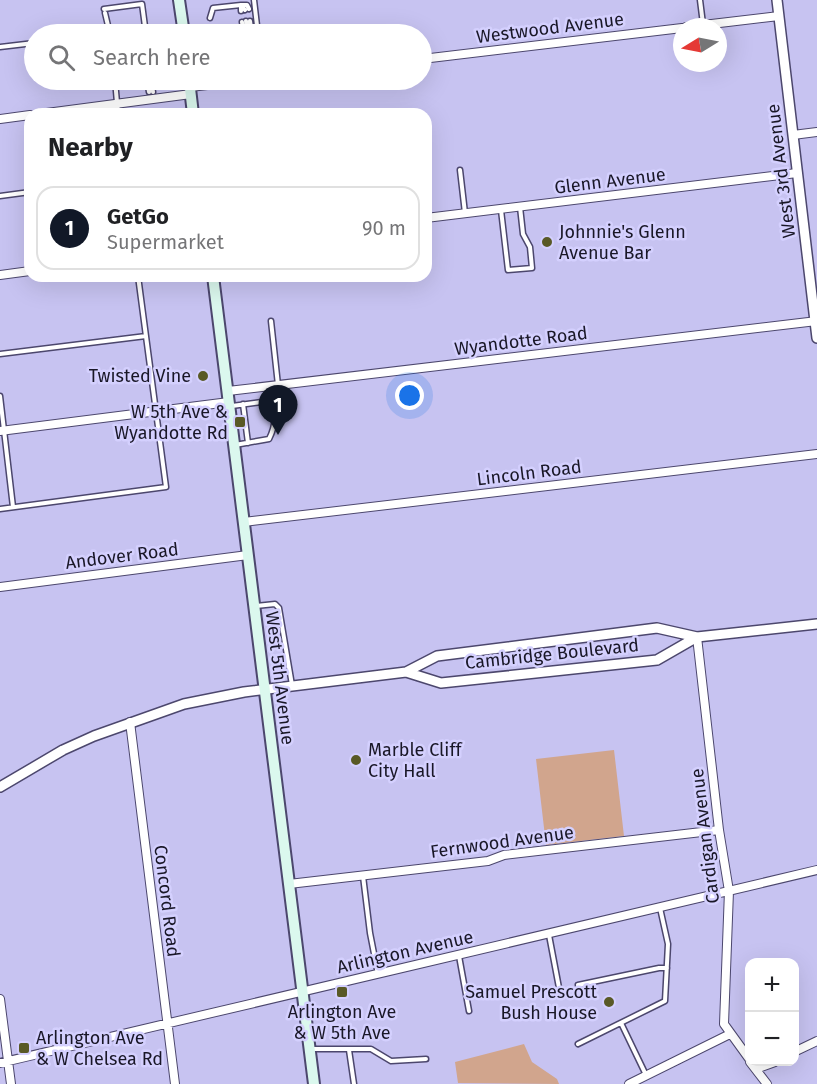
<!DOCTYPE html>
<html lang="en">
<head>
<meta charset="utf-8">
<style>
  body { margin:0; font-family:"Fira Sans",sans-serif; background:#f2f2f2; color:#202124 }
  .controls { position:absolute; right:18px; bottom:18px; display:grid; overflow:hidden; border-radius:12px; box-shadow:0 6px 24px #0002 }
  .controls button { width:54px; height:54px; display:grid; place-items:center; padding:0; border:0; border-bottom:2px solid #e0e0e0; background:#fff; color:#202124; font:30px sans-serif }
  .compass { position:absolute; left:673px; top:18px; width:54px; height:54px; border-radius:50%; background:#fff; box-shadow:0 6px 24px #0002; rotate:260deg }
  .you { position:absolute; left:410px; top:396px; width:21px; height:21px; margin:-15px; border:4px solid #fff; border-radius:50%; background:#1a73e8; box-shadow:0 0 0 9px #1a73e833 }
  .badge { display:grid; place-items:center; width:39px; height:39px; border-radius:50%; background:#111827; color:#fff; font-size:20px; font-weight:700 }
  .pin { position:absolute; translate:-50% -50px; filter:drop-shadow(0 2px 3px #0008) }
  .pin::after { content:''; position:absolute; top:32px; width:21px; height:18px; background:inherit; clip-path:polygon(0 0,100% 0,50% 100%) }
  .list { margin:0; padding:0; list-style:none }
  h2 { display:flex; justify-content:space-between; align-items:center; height:78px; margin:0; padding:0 24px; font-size:26px }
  h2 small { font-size:20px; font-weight:400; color:#757577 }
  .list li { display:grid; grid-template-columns:39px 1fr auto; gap:18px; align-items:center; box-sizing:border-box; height:84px; margin:0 12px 12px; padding:0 12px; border:2px solid #e0e0e0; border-radius:18px }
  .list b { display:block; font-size:22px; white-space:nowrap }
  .list p { margin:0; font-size:20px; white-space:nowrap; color:#757577 }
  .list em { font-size:20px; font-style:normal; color:#757577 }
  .icon { flex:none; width:33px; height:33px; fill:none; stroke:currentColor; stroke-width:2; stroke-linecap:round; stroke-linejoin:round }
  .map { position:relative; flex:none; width:817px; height:1084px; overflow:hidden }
  .search { position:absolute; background:#fff; box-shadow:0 6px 24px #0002; left:24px; top:24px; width:408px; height:66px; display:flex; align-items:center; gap:15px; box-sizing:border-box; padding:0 21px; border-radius:33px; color:#757577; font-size:22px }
  .panel { position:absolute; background:#fff; box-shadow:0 6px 24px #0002; left:24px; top:108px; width:408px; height:174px; border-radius:18px }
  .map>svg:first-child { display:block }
  .green { fill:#d1a58d }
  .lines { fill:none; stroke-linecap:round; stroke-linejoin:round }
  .service-casing { stroke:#4c476d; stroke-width:7 }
  .minor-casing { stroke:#4c476d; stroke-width:10 }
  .tertiary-casing { stroke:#4c476d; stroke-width:12 }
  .secondary-casing { stroke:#4c476d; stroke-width:14 }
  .service { stroke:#fff; stroke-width:4 }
  .minor { stroke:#fff; stroke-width:8 }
  .tertiary { stroke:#fff; stroke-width:9 }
  .secondary { stroke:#dbf8ee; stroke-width:10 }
  .poi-dot { fill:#595926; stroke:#d4d0fe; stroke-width:2 }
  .labels { text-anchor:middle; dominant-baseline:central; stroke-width:5; stroke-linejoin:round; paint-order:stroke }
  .street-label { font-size:18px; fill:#191727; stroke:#d4d0fe }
  .poi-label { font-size:18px; fill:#191727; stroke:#d4d0fe; text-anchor:start }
</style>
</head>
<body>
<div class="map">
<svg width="817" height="1084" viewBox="0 0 817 1084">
  <rect width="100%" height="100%" fill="#c7c3f1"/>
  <path class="green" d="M614,750l10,86 -78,9 -10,-86z
    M524,1044l8,18 25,17 2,5 -101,-1 -3,-21z"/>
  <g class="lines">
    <defs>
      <path id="service" d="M254,0l4,34
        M700,0l3,24
        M104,9l38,-5 4,30
        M241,11v-6h6l2,4
        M105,13l5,21
        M210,18l3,-10 28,-3 4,5
        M246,21l2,13
        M250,21l2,13
        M242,22l2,12
        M101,34l8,-1
        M0,47l34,-4
        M115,80l3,34
        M147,80l2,12
        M151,80l2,12
        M460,170l5,43
        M0,196l30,-4
        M426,203l1,14
        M501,210l7,60 24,-2 -2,-21 -7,-13 -3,-27
        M271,321l7,64
        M0,354l146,-18
        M0,396l13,111
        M243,404l5,39
        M232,406l30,-4 9,5c6,10 3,22 -2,32l-34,6
        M0,509l166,-22 -28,-211
        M256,606l19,-2 4,4 13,77
        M363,876l7,57 8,41
        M549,935l11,58
        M459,956l10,55
        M578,985l81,-17h8
        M621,1023l25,52
        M578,1044l87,-43 3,-57 -8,-36
        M310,1049h61l20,12 35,-2
        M349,1050l5,34"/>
      <path id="minor" d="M686,27l93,-11
        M422,59l260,-31
        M190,87l61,-7
        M39,114l152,-20
        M0,119l30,-4
        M793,135l24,-3
        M426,218l371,-45
        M0,275l30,-4
        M228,391l589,-70
        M0,431l229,-29
        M244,522l573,-68
        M0,587l248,-32
        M697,637l22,193 10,61 -5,133 26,36
        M130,722l45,362
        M289,884l199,-23 16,-6 215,-25
        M0,999l11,85
        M794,1052l23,-11
        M750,1062l17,22
        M0,1063l817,-193
        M756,1069l19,-7
        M629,1084l101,-50"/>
      <path id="tertiary" d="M777,0l40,338
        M406,672l35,11 216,-23 40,-23
        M0,787l63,-37 31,-14 90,-32 60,-12 162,-20 31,-16 220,-28 40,9 120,-13"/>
      <path id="secondary" d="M179,0l5,34
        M189,80l4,34
        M213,276l101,808"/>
    </defs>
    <use href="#service" class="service-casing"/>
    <use href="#minor" class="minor-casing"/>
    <use href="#tertiary" class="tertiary-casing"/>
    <use href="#secondary" class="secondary-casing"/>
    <use href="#service" class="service"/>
    <use href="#minor" class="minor"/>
    <use href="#tertiary" class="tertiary"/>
    <use href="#secondary" class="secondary"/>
  </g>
  <g class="poi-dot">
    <circle cx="547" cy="242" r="6"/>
    <circle cx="203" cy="376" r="6"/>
    <rect x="234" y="416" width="12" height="12" rx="3"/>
    <circle cx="356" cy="760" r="6"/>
    <rect x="336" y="986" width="12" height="12" rx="3"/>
    <circle cx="609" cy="1002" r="6"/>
    <rect x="18" y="1042" width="12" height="12" rx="3"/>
  </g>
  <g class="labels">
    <g class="street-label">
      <text transform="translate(550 28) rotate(-7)">Westwood Avenue</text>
      <text transform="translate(781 171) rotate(-97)">West 3rd Avenue</text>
      <text transform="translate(610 181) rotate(-7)">Glenn Avenue</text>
      <text transform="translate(521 341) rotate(-7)">Wyandotte Road</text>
      <text transform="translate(529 473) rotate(-7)">Lincoln Road</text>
      <text transform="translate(122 556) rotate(-7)">Andover Road</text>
      <text transform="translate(552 654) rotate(-6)">Cambridge Boulevard</text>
      <text transform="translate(280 678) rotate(83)">West 5th Avenue</text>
      <text transform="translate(705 836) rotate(-97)">Cardigan Avenue</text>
      <text transform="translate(502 842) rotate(-8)">Fernwood Avenue</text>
      <text transform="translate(167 901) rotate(83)">Concord Road</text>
      <text transform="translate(405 952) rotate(-13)">Arlington Avenue</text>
    </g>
    <g class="poi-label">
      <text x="559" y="232">Johnnie's Glenn<tspan x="559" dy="21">Avenue Bar</tspan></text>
      <text x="191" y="376" text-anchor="end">Twisted Vine</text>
      <text x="228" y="412" text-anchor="end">W 5th Ave &amp;<tspan x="228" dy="21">Wyandotte Rd</tspan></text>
      <text x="368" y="750">Marble Cliff<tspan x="368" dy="21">City Hall</tspan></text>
      <text x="597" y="992" text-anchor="end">Samuel Prescott<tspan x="597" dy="21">Bush House</tspan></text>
      <text x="342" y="1012" text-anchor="middle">Arlington Ave<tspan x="342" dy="21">&amp; W 5th Ave</tspan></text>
      <text x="36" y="1038">Arlington Ave<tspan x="36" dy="21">&amp; W Chelsea Rd</tspan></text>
    </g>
  </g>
</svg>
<div class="controls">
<button>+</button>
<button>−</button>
</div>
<svg class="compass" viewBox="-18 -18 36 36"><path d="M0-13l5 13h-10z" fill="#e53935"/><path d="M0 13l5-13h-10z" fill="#757577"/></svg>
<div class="you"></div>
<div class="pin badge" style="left:278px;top:435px">1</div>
<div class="search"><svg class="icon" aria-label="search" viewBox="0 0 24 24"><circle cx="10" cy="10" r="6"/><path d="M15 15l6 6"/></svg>Search here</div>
<section class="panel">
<h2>Nearby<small></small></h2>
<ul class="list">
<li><span class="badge">1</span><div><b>GetGo</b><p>Supermarket</p></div><em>90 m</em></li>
</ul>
</section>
</div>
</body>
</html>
